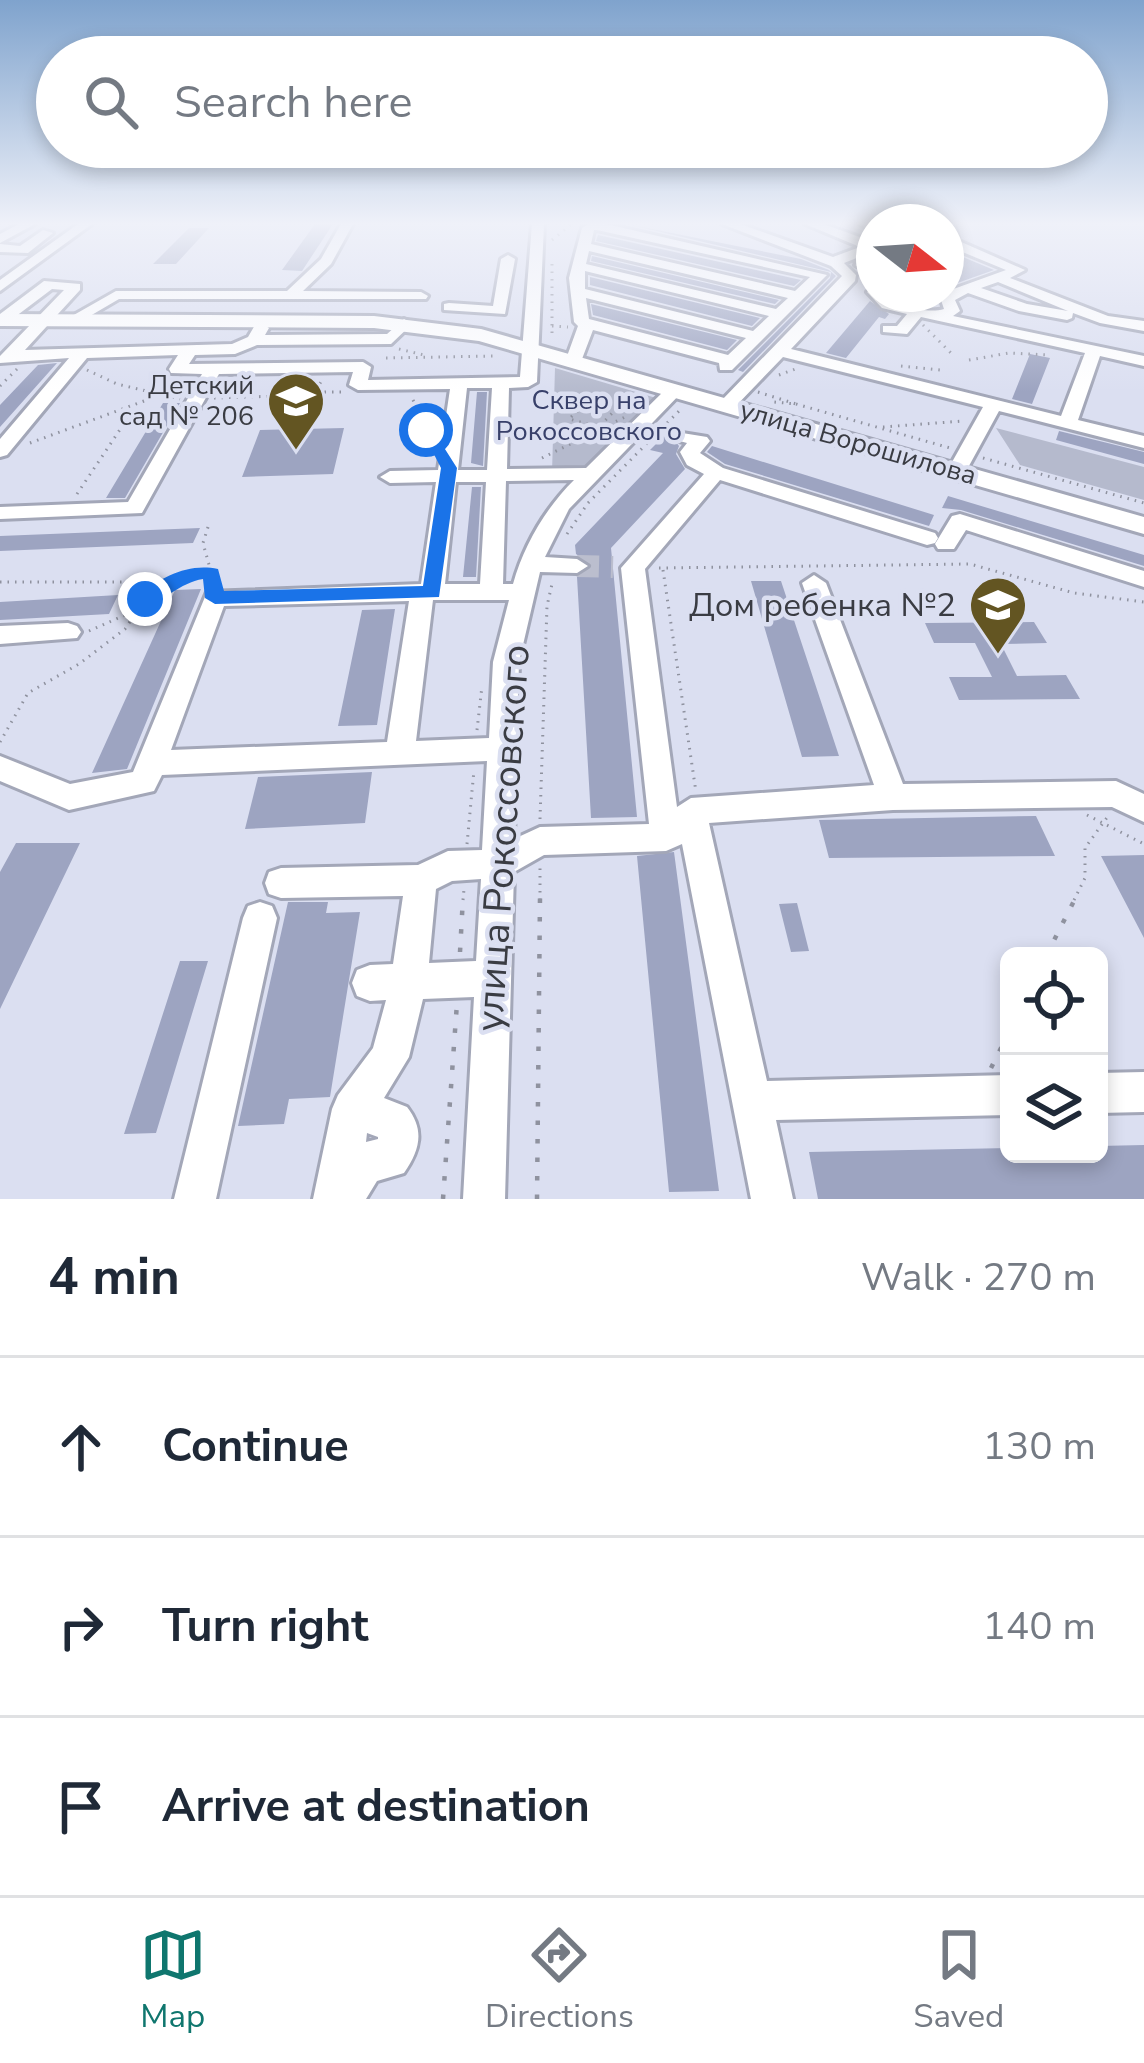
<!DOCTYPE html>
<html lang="en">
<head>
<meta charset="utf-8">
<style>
  body { margin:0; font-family:"Nunito Sans",sans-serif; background:#f2f2f3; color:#1f2937 }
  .controls { position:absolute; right:36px; bottom:36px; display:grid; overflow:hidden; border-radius:18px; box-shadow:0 6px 18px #0003 }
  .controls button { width:108px; height:108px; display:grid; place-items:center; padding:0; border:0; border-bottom:3px solid #e0e1e3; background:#fff; color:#1f2937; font:60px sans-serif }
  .compass { position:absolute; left:856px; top:204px; width:108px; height:108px; border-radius:50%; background:#fff; box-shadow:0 6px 18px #0003; rotate:107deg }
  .stop { position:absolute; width:36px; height:36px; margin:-27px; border:9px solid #1a73e8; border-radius:50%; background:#fff }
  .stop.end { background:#1a73e8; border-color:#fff; box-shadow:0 3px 12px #0008 }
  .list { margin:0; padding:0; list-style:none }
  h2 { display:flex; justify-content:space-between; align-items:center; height:156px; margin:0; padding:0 48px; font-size:51px }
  h2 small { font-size:39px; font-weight:400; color:#747a83 }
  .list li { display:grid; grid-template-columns:78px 1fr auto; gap:36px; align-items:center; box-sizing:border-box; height:180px; padding:0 48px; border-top:3px solid #e0e1e3 }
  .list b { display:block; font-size:45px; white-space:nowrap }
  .list em { font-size:39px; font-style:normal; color:#747a83 }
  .icon { flex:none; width:66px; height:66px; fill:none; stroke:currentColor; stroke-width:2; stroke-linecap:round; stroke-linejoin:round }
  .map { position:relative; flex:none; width:1144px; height:1199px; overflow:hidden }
  .search { position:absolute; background:#fff; box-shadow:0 6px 18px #0003; left:36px; right:36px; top:36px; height:132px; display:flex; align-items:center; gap:30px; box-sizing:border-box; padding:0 42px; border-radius:66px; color:#747a83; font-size:45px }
  .sheet { height:696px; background:#fff }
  nav { display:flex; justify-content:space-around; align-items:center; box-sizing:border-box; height:168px; border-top:3px solid #e0e1e3; background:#fff; font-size:33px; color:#747a83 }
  nav a { display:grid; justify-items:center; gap:6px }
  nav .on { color:#0f766e }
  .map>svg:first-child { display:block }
  .green { fill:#b5bacd }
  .building { fill:#9da4c1 }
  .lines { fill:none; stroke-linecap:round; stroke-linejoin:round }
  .minor-tunnel { stroke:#bbbece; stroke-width:22; stroke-dasharray:22 12; stroke-linecap:butt }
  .minor-casing { stroke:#a3a7b8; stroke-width:6 }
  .major-casing { stroke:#a3a7b8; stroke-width:6 }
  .path-far1 { stroke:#8f929f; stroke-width:3; stroke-dasharray:1.5 6; stroke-linecap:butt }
  .path { stroke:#8f929f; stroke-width:4.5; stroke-dasharray:4.5 14; stroke-linecap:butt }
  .minor { fill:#fff; fill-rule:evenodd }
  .major { fill:#fff; fill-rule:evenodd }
  .route { fill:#1a73e8 }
  .labels { text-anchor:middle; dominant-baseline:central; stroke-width:9; stroke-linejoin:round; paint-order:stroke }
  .far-poi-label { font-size:27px; fill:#3a3c43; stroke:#dbdff1; text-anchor:end }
  .far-park-label { font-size:27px; fill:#38406a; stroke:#dbdff1 }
  .far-street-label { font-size:27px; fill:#3a3c43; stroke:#dbdff1 }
  .poi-label { font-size:33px; fill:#3a3c43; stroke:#dbdff1; text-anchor:end }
  .near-street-label { font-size:39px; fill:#3a3c43; stroke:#dbdff1 }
</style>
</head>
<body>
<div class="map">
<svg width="1144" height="1199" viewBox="0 0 1144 1199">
  <rect width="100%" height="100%" fill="#dbdff1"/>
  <path class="green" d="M555,368l101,30 -75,74 -29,1z
    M996,428l148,39v33l-124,-35z"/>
  <path class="building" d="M315,224h18l-31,47 -20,-1z
    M627,224l174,35 28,11 7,6 -93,96 -5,-2 92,-92 1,-6z
    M189,228h20l-33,36h-23z
    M598,235l203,45 -7,6 -198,-45z
    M946,250l48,20 -48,17z
    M592,256l187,44 -4,4 -184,-43z
    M590,277l170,41 -8,8 -162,-41z
    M870,301l19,13 -4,5 -6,-2 -33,41 -20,-5z
    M591,304l146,36 -10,10 -134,-35z
    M1030,354l20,4 -18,46 -20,-5z
    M57,363l-57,64v-22l38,-40z
    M477,392h10l-4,74 -12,-3z
    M163,403h17l-55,95h-19z
    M344,428l-11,46 -91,3 18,-47z
    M1059,431l85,21v12l-88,-24z
    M668,432l11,14 -3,8 9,15 -74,79 26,269 -46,1 -14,-241 15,-12 -16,-11 -1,-9 88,-92 -13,-3z
    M712,446l222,69 -5,11 -204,-62 -18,-12z
    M472,487h9l-5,90h-13z
    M948,496l196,59v11l-183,-56 -19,-2z
    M200,528l-7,15 -193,8v-15z
    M751,581h30l58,175 -37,1z
    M201,589l-74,180 -35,4 83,-183z
    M118,595l-9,19 -109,6v-18z
    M395,609l-18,116 -39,1 24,-116z
    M1034,622l13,21 -46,1 16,32 49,-1 14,24 -121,1 -10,-23h43l-17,-34h-41l-9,-20z
    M372,772l-7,51 -120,6 13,-52z
    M1036,816l19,40 -226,2 -10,-38z
    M16,843h64l-80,166v-137z
    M674,852l45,339 -50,1 -32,-336z
    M1144,855v83l-43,-82z
    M288,902h40l-2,11 34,-1 -30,185 -41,2 -5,25 -46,2z
    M797,903l12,48 -18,1 -12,-48z
    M180,961h28l-52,172 -32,1z
    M1144,1145v54h-326l-9,-47 200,-4v6h90v-8z"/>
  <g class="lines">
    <path class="minor-tunnel" d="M577,566l36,1"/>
    <defs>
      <path id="minor" d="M19,224h16l-35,19v-9z
        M78,224h14l-92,67v-11z
        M341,224h12l-22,40 -28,27 118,1 7,4 -2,3h-307l-41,24 -13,-3 51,-29h171l34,-32z
        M532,224h12l-7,158 -9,5 -19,1 -2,81 79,-1 84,-83 15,4 -116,120 -24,48 32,2 11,7 -11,7 -37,-1 -21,90 -5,177 26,-12 109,-3 -28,-256 83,-94 -17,-9 -7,-13 7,-9 -11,-3v-8l31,5 3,4 -10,12 23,15 212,65 3,5 -3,5 -8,2 -207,-65 -75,89 32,238 14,-9 183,-13 -72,-202 12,-8 12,8 77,201 213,-3 28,13v28l-32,-15 -219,3 -184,13 58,258 242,-6v40l-233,5 17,79h-42l-69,-355 -16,7 -122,4 -30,17 -9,327h-42l11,-202 -51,2 -14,58 -25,41 23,9c18,23 13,43 -3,66l-27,8 -11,18h-53l19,-90 6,-14 35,-47 13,-48 -16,1 -13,-5 -5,-13 5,-13 13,-5 23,-1 10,-68 -122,2 -12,-4 -4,-11 4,-11 12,-4 137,-3 30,-14 34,-1 5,-89 -325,14 -8,16 -85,19 -69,-29v-25l70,28 63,-12 74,-180 214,-8 15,-102 -46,1 -10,-6 10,-6 48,-1 12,-81 -92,1 -9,-5 4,-13 -134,2 -77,139 -142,6v-12l128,-5 74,-128 -31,-1 -2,-4 9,-14 -91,3 -80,97 -7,2v-18l69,-81 -69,5v-7l64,-66 -12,-1 -45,34 -7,1v-10l44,-33 36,3v6l-55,60 207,-6 16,-7 7,-12 6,-2 8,5 -4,7 122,-1 17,-15 8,5 -21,20 -134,1 -22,9 -40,1 -6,9 174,-2 8,5 -3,13 152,-3zM467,388h25l-5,82h-29zM574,480c-29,29 -50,65 -61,104h-10l3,-103zM456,482h30l-6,102h-35zM433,600h76l-16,62 -4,76 -73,3zM409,601l-22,141 -216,8 53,-144zM481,879l-5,82 -47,2 7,-74 16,-8zM367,1133l11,4v2l-12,3z
        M588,224h18l221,51 -95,95h-12l-1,-7 -126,-33 -11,29 -8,5 -8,-5 12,-33 -4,-4 -5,-44 13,-50zM594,230h3l213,47 -15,14 -204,-47zM589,251l199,47 -12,11 -190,-45zM585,271l184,45 -16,15 -168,-42zM586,298l160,40 -18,17 -139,-36z
        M722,224h18l93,33 27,-10 -55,-23h18l51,18v9l-30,12 12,12 -1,6 -64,68 270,67 24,-63 -164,-36 -14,17 -24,-2v-6h14l10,-12 -25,-6 -15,-16 7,-4v6h10c13,12 43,20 60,15l-3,-9 7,-9 58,-21 -58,-24 -2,-22h8l5,17 66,29 -15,8 98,38 36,5v10l-44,-8 -27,-10 -1,5 -5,2 -48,-9 -51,-18 -13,7 5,11 -7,5 191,40v10l-44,-10 -22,64 66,16v12l-145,-37 -35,64h-14l-3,-4 36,-64 -200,-50 -50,52h-12v-8l121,-125 -11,-10zM998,282l70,29 -41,-7 -46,-16z
        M860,224h14v7z
        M43,230l10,3 -25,20 -28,-1v-8l20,2z
        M508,255l7,4 -10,55 -61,-4v-6l5,-1 44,3 8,-47z
        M867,259l7,4v11l-19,-9z
        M960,514l184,57v16l-178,-57 -12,19h-16l-3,-5 17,-28z
        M68,623l9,3 4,6 -4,6 -77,6v-18z
        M260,902l12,4 5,12 -61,281h-42l69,-281 5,-12z
        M1144,1072v40l-45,1v-40z"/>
      <path id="major" d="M0,314l374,2 107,13 663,188v17l-665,-193 -105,-13 -374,-2z"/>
    </defs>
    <use href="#minor" class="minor-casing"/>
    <use href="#major" class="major-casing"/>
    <path class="path-far1" d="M552,240l20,-16
      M552,264v74
      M923,325l28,28
      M552,326l16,1
      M399,349l25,6
      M386,358l109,-2
      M969,360l40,-7 41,2
      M901,366l39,4
      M87,370l30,14 63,15
      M779,375l19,-7
      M0,386l17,-17
      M317,392h26
      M758,392l38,12 -22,-2
      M554,394l19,8
      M214,398l99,-3 9,-15
      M413,400l19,40
      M588,401l29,7 -18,19 -30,-8z
      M796,404l154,44
      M883,427l80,-6
      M30,443l133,-49 8,-14
      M542,458l83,-41
      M983,458l161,45
      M77,494l58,-87
      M208,527l-5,16 11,40
      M567,534l21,-31 93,-94
      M659,568l311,-4 104,29 70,9
      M663,570l33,222
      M0,582h167
      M89,631l45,-20
      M477,730l5,-44
      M0,742l28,-49 51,-29 46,-35 20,-30 24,-17 42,-8
      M1087,815l57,29
      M540,819l7,-213 5,-22
      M467,844l7,-74
      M463,900l1,-11
      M540,900v-35
      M1074,900l11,-22v-30l23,-32"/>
    <path class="path" d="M460,952l3,-55
      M1046,956l30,-59
      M991,1068l18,-36
      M443,1199l14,-196
      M537,1199l3,-302"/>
    <use href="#minor" class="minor"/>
    <use href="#major" class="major"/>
  </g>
  <linearGradient id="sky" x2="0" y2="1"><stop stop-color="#7fa3cd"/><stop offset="0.57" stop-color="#eff1f9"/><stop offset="1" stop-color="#eff1f9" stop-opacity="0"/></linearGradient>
  <rect width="1144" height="392" fill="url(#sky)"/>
  <path class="route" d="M420,427h11l26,41 -18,129 -224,7 -10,-6 -2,-19c-24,3 -43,28 -65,25v-9c25,-18 49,-32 80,-26l6,22 199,-5 18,-118z"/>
  <defs>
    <symbol id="school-pin" viewBox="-11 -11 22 30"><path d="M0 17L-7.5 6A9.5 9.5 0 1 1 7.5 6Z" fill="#635522" stroke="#dbdff1"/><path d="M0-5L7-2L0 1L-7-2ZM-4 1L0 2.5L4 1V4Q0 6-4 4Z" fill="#fff"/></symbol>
  </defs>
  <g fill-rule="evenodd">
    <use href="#school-pin" x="263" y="368" width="66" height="90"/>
    <use href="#school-pin" x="965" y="572" width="66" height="90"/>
  </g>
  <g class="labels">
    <g class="far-poi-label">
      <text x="254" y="385">Детский<tspan x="254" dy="31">сад № 206</tspan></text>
    </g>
    <g class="far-park-label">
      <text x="589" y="400">Сквер на<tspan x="589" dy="31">Рокоссовского</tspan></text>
    </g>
    <g class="far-street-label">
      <text transform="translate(858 443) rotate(16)">улица Ворошилова</text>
    </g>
    <g class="poi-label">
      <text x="956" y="605">Дом ребенка №2</text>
    </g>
    <g class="near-street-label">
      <text transform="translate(503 838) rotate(-86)">улица Рокоссовского</text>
    </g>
  </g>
</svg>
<div class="controls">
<button><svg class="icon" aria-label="locate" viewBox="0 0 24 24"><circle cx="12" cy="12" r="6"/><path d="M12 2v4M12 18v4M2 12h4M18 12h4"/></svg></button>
<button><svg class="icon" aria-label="layers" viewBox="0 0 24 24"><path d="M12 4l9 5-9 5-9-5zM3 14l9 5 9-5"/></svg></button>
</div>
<svg class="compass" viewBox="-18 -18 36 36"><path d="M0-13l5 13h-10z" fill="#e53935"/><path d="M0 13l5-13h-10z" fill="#747a83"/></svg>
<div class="stop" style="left:426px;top:430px"></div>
<div class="stop end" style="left:145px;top:599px"></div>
<div class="search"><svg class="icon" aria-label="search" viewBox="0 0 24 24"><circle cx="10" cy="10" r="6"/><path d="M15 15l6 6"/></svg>Search here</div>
</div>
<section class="sheet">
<h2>4 min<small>Walk · 270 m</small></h2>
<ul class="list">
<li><svg class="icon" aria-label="ahead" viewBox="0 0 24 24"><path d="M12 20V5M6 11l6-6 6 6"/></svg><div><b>Continue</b></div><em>130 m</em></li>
<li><svg class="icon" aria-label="right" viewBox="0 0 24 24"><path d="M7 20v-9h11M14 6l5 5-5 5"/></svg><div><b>Turn right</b></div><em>140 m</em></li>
<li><svg class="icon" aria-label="arrive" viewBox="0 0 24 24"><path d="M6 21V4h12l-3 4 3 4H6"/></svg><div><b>Arrive at destination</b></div></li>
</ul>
</section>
<nav>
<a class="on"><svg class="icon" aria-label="map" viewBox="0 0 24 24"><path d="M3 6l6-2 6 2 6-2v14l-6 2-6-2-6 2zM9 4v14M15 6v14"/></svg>Map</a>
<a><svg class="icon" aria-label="directions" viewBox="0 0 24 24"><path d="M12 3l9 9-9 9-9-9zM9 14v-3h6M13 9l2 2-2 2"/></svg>Directions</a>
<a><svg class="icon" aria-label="saved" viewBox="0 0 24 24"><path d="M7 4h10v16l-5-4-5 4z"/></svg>Saved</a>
</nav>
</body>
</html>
